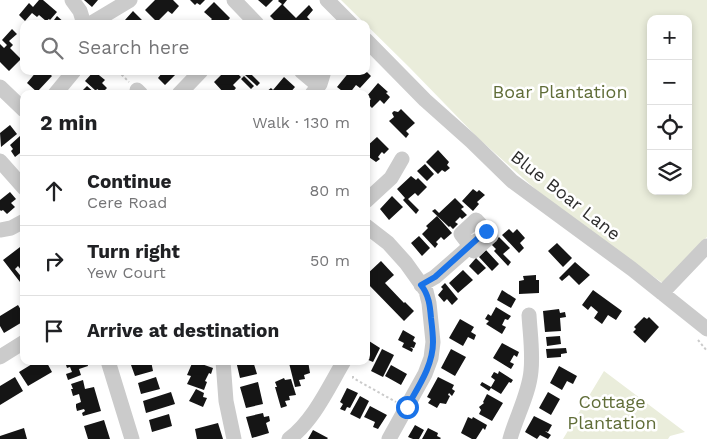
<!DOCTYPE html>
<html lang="en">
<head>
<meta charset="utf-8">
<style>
  body { margin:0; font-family:"Work Sans",sans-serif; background:#f2f2f2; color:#202124 }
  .controls { position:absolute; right:15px; top:15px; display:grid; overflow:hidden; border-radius:10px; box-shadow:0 2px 8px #0003 }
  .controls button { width:45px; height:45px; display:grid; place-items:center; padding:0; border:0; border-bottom:1px solid #e0e0e0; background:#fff; color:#202124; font:25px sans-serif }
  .stop { position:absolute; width:15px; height:15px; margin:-11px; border:4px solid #1a73e8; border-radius:50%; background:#fff }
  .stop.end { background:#1a73e8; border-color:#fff; box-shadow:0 1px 5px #0008 }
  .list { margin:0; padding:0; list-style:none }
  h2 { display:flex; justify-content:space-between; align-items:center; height:65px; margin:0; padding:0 20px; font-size:21px }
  h2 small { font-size:16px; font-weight:400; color:#757577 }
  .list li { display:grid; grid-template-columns:32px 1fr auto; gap:15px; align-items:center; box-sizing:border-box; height:70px; padding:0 20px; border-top:1px solid #e0e0e0 }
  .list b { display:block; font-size:19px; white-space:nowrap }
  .list p { margin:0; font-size:16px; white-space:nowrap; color:#757577 }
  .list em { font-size:16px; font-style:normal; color:#757577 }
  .icon { flex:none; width:28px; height:28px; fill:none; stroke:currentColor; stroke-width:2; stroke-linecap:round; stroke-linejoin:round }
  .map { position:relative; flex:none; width:707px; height:439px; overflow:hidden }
  .search { position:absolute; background:#fff; box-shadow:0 2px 8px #0003; left:20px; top:20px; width:350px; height:55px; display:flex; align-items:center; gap:12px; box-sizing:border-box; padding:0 18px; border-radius:10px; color:#757577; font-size:19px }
  .panel { position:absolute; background:#fff; box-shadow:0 2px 8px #0003; left:20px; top:90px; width:350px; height:275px; border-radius:10px }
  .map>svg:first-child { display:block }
  .green { fill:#eaeddb; fill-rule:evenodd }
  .building { fill:#151515 }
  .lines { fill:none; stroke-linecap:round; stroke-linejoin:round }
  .path { stroke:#cbcbcb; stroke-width:2; stroke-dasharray:2.5 2.5; stroke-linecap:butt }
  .minor { stroke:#cbcbcb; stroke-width:15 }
  .route { stroke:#1a73e8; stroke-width:6 }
  .labels { text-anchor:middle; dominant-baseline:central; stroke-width:5; stroke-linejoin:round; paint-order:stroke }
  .park-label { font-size:18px; fill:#606d38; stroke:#fff }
  .street-label { font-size:18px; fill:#2e2e2e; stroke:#fff }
</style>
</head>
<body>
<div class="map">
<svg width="707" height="439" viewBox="0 0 707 439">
  <rect width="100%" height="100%" fill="#fff"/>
  <path class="green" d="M341,0h366v237l-43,47 -105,-74 -81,-72 -69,-71zM651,19h37v172h-37z
    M604,371l81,61 -15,4 -2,3h-105z"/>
  <path class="building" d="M39,0h4l14,12 -7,8 -1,-1 -3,2 -7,-6 -2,2 -5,-4 -7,8 -6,-6 10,-12 4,4z
    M84,0h14l-6,7z
    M155,0h18l6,6 -7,8 -4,-3 -11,11 -12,-12z
    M190,0h15l-5,5 -3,-2 -2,2z
    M258,0h15l-7,7z
    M279,0h8l-4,5 13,13 13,-13 4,5 -6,7 5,5 -2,2h-32l-8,-8 12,-12 -4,-3z
    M214,2l16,16 -5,6h-15l-1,-2 3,-3 -8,-7z
    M133,11l13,13h-17l-4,-4z
    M57,16l9,8h-15z
    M12,29l5,5 -8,7 4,4 -3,3 11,11 -12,12 -9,-9v-18l4,4 3,-3 -5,-5z
    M37,71h10l5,5 -15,16 -10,-9z
    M94,71l11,9 -3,3 5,5 -3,3h-4l-3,-2 -1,2 -11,-10z
    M160,71h19l-14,14 -7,-7 4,-5z
    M225,71h10l6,6 -8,8 3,3 -5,6 -4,-4 -3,3 -10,-11z
    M350,71h16l5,5 -11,12 -4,-3 -7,9h-3l-9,-7z
    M249,72l11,11 -3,3 -12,-11z
    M244,76l10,10 -3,3 -10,-10z
    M284,77l11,10 -6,7h-22l-1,-2 5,-4 2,2z
    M378,83l10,9 -2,1 4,4 -6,7 -4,-4 -8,8 -5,-5 4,-4 -4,-3z
    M87,86l9,8h-17z
    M401,109l14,14 -9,8 3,3 -3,4 -17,-17 5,-4 -2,-4 2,-2 4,1z
    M10,125l7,9 -16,13 -1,-14z
    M20,136l4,4v10l-9,7 -4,-6 2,-2 -3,-4z
    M377,137l12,12 -5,5 -2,-2 -1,1 -3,4 2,2 -4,3 -10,-7v-8z
    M438,150l11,12 -2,3 3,3 -5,4 -3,-2 -4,4 -12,-12z
    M425,164l9,10 -7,7 -10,-10z
    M411,176l5,4 2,-2 9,9 -9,9 -3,-3 -7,6 11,11 -3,4 -13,-14 2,-2 -8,-9z
    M473,189l4,3 2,-2 6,5 -8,7 2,2 -6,7 -11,-10z
    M10,192l6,7 -5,4 4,4 -8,7 -4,-4 -2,1 -1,-1v-10z
    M392,196l11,11 -14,13 -9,-11z
    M455,198l9,9 -3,2 6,6 -5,4 -2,-2 -5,5 3,2 -5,5 -3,-3 -1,1 -17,-16 3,-2 4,4z
    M437,216l15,17 -8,7 -3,-3 -5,5 2,2 -3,4 -13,-14 6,-6 -2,-2z
    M509,229l4,4 4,-4 8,9 -5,5 4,5 -5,5 -17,-18z
    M419,236l11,12 -8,8 -11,-13z
    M499,237l11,11 -7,6 8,8 -3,4 -14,-15 2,-2 -5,-5z
    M557,243l15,15 -9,9 -15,-16z
    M24,244v24l-3,2 -3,-4 -3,3 9,11 -4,2 -17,-22z
    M486,250l13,14 -7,7 -13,-14z
    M476,258l10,10 -8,7 -9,-9z
    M381,261l13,14 -9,8 19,20 1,-1 9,9 -10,10 -36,-37 2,-2 -4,-3v-4z
    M575,262l15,13 -11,10 -10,-10 -7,6 -3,-3z
    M463,270l10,10 -15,13 -9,-10z
    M536,275v5h3v13l-20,1v-13l5,-1 -1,-4z
    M445,283l13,16 -6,6 -5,-6 -3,3 -6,-7 5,-6 -2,-2z
    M502,290l14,9 -5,9 -14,-8z
    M593,290l29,21 -6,9 -8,-5 -6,9 -8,-6 4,-6 -7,-6 -3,4 -6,-5z
    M18,305l6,10v6l-20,12 -4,-7v-10z
    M496,307l15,9 -3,4 -3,-1 -3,6 4,2 -4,7 -16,-10 3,-3 -4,-2 3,-5 3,2z
    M559,309l1,4 5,-1 1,5 -6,1 1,13 -16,1 -2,-21z
    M644,317l3,2 2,-2 10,10 -14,16 -12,-11 3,-3 -2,-2z
    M460,319l14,8 -3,5 5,3 -2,5 -6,-3 -5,9 -14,-8z
    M403,330l12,7 -2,4 3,2 -2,5 -4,-1 3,2 -1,3 -10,-5 2,-4 -6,-3z
    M560,336l1,8 -14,2 -1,-9z
    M369,341l11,7 -7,14 -7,-3v-13z
    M502,343l17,9 -2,5 -3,-2 -4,7 4,2 -3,5 -18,-11z
    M566,348l1,5 -6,1v3l-14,1 -1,-9z
    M382,349l12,6 -11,22 -12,-6z
    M451,349l15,8 -11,19 -14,-8z
    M37,361h9l6,11 -24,14 -9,-14z
    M67,361h20l1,5 -9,3 2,6 -13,5 -2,-6 6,-2 -2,-5 -3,1 -2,-6z
    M143,361h8l2,10 -18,5 -4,-11z
    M193,361l20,7 -2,6 -2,-1 -4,8 2,1 -3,8 -17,-6 4,-8 -4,-1z
    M236,361h17l4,13 -17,4z
    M294,361h14l2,12 -6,2 1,4 -6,1 2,6 -6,1 -6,-24z
    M391,365l16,9 -6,11 -16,-9z
    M559,366l18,10 -4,8 -6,-3 -5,9 -12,-7z
    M499,371l14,9 -2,3 -2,-1 -8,12 -10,-6 -2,3 -9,-6 2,-3 9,5 4,-7 -4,-3 3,-5 4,2z
    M15,377l8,14 -23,14v-19z
    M156,377l4,12 -19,5 -3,-11z
    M438,377l16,8 -2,4 3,2 -3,5 -3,-3 -1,2 2,1 -4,8 -6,-1 -3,5 -9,-5 3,-4 -4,-2z
    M284,378l1,2 6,-1 5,16 -7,1 1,4 -5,1 2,5 -6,2 -6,-21h2l-2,-5z
    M83,380l2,9 9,-2 7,24 -18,5 -1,-3 3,-2 -1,-2 -7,2 -1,-4v-3l5,-2 -2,-8 -6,2 -2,-7h2l-2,-5z
    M258,382l5,22 -17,4 -6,-21z
    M347,388l11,5 -8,15 -3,-1 -2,4 -5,-2 3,-5 -3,-2z
    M196,389l8,4 -1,4 4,1 -4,9 -14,-6z
    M171,392l4,12 -29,9 -3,-12z
    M548,392l12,7 -9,16 -12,-7z
    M487,394l16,9 -11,18 -13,-7 2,-4 -2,-3 5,-4 -1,-1z
    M360,396l9,5 -9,18 -10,-5z
    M370,406l17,9 -9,14 -5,-2 2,-5 -11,-5z
    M263,413l1,4 5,-1 1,5 -4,2 3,10 -17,5 -6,-21z
    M169,414l3,12 -20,6 -3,-12z
    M534,416l18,9 -4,7 -3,-1 6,4 -3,4 -8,-4 -3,4 -12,-7z
    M468,417l4,2 1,-2 14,8 -2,5 -2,-2 -7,11h-4l-11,-6z
    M104,420l6,19h-22l-4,-13z
    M218,423l5,16h-26l-2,-10z
    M415,425l9,5 -5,9h-6l-5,-2z
    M24,428l3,11h-27v-3z
    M428,428l10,5 -1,3 4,2 -1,1h-18z
    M313,430l15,8 -1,1h-19z"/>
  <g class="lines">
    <path class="path" d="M118,71l11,11
      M698,340l9,11
      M353,376v2l43,24"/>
    <path class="minor" d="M72,0l8,11 4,13
      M234,0l23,24
      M327,0l24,24
      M90,24l40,-24
      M366,40l59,60 46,41 41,40 120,88 75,60
      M301,71l13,11 6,2
      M0,87l24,23
      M137,90l4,4
      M55,94l19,-23
      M179,94l22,-23
      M312,94l8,-10 4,-13
      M0,161l24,27
      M366,201l25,-23 11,-19
      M476,220l15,16 -17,15 -13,-17z
      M366,226l22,17 18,20 20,28 3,12 4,39 -2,16 -6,16 -36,65
      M0,230l11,-2 13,-7
      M421,285l14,-8 41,-36
      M662,293l45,-47
      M0,357l24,-15
      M108,361l24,78
      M223,361l3,40 8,38
      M289,439c25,-19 39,-51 55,-78
      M510,439c6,-22 19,-45 21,-68 2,-19 -1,-38 -2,-56"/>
  </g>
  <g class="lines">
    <path class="route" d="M407,407c11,-20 26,-41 26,-65 0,-8 -1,-16 -2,-24 -1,-12 -2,-23 -10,-33l14,-8 51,-46"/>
  </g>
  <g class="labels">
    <g class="park-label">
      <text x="560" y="91">Boar Plantation</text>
      <text x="612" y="401">Cottage<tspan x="612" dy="21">Plantation</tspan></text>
    </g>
    <g class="street-label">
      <text transform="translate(566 195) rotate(38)">Blue Boar Lane</text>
    </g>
  </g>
</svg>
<div class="controls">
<button>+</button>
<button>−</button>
<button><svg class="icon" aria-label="locate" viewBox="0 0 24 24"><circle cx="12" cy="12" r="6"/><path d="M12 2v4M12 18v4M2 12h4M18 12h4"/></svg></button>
<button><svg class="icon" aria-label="layers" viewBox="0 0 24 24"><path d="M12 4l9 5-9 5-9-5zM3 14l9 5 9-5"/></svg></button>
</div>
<div class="stop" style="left:407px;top:407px"></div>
<div class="stop end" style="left:486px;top:231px"></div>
<div class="search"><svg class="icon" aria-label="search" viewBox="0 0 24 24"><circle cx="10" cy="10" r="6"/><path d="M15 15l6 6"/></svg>Search here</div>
<section class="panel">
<h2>2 min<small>Walk · 130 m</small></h2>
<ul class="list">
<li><svg class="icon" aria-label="ahead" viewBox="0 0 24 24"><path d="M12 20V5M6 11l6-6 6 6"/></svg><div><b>Continue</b><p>Cere Road</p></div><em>80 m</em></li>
<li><svg class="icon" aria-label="right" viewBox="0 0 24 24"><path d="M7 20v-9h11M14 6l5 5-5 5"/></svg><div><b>Turn right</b><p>Yew Court</p></div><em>50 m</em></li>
<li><svg class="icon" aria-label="arrive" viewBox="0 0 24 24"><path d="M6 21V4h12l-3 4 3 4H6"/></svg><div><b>Arrive at destination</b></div></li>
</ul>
</section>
</div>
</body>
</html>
